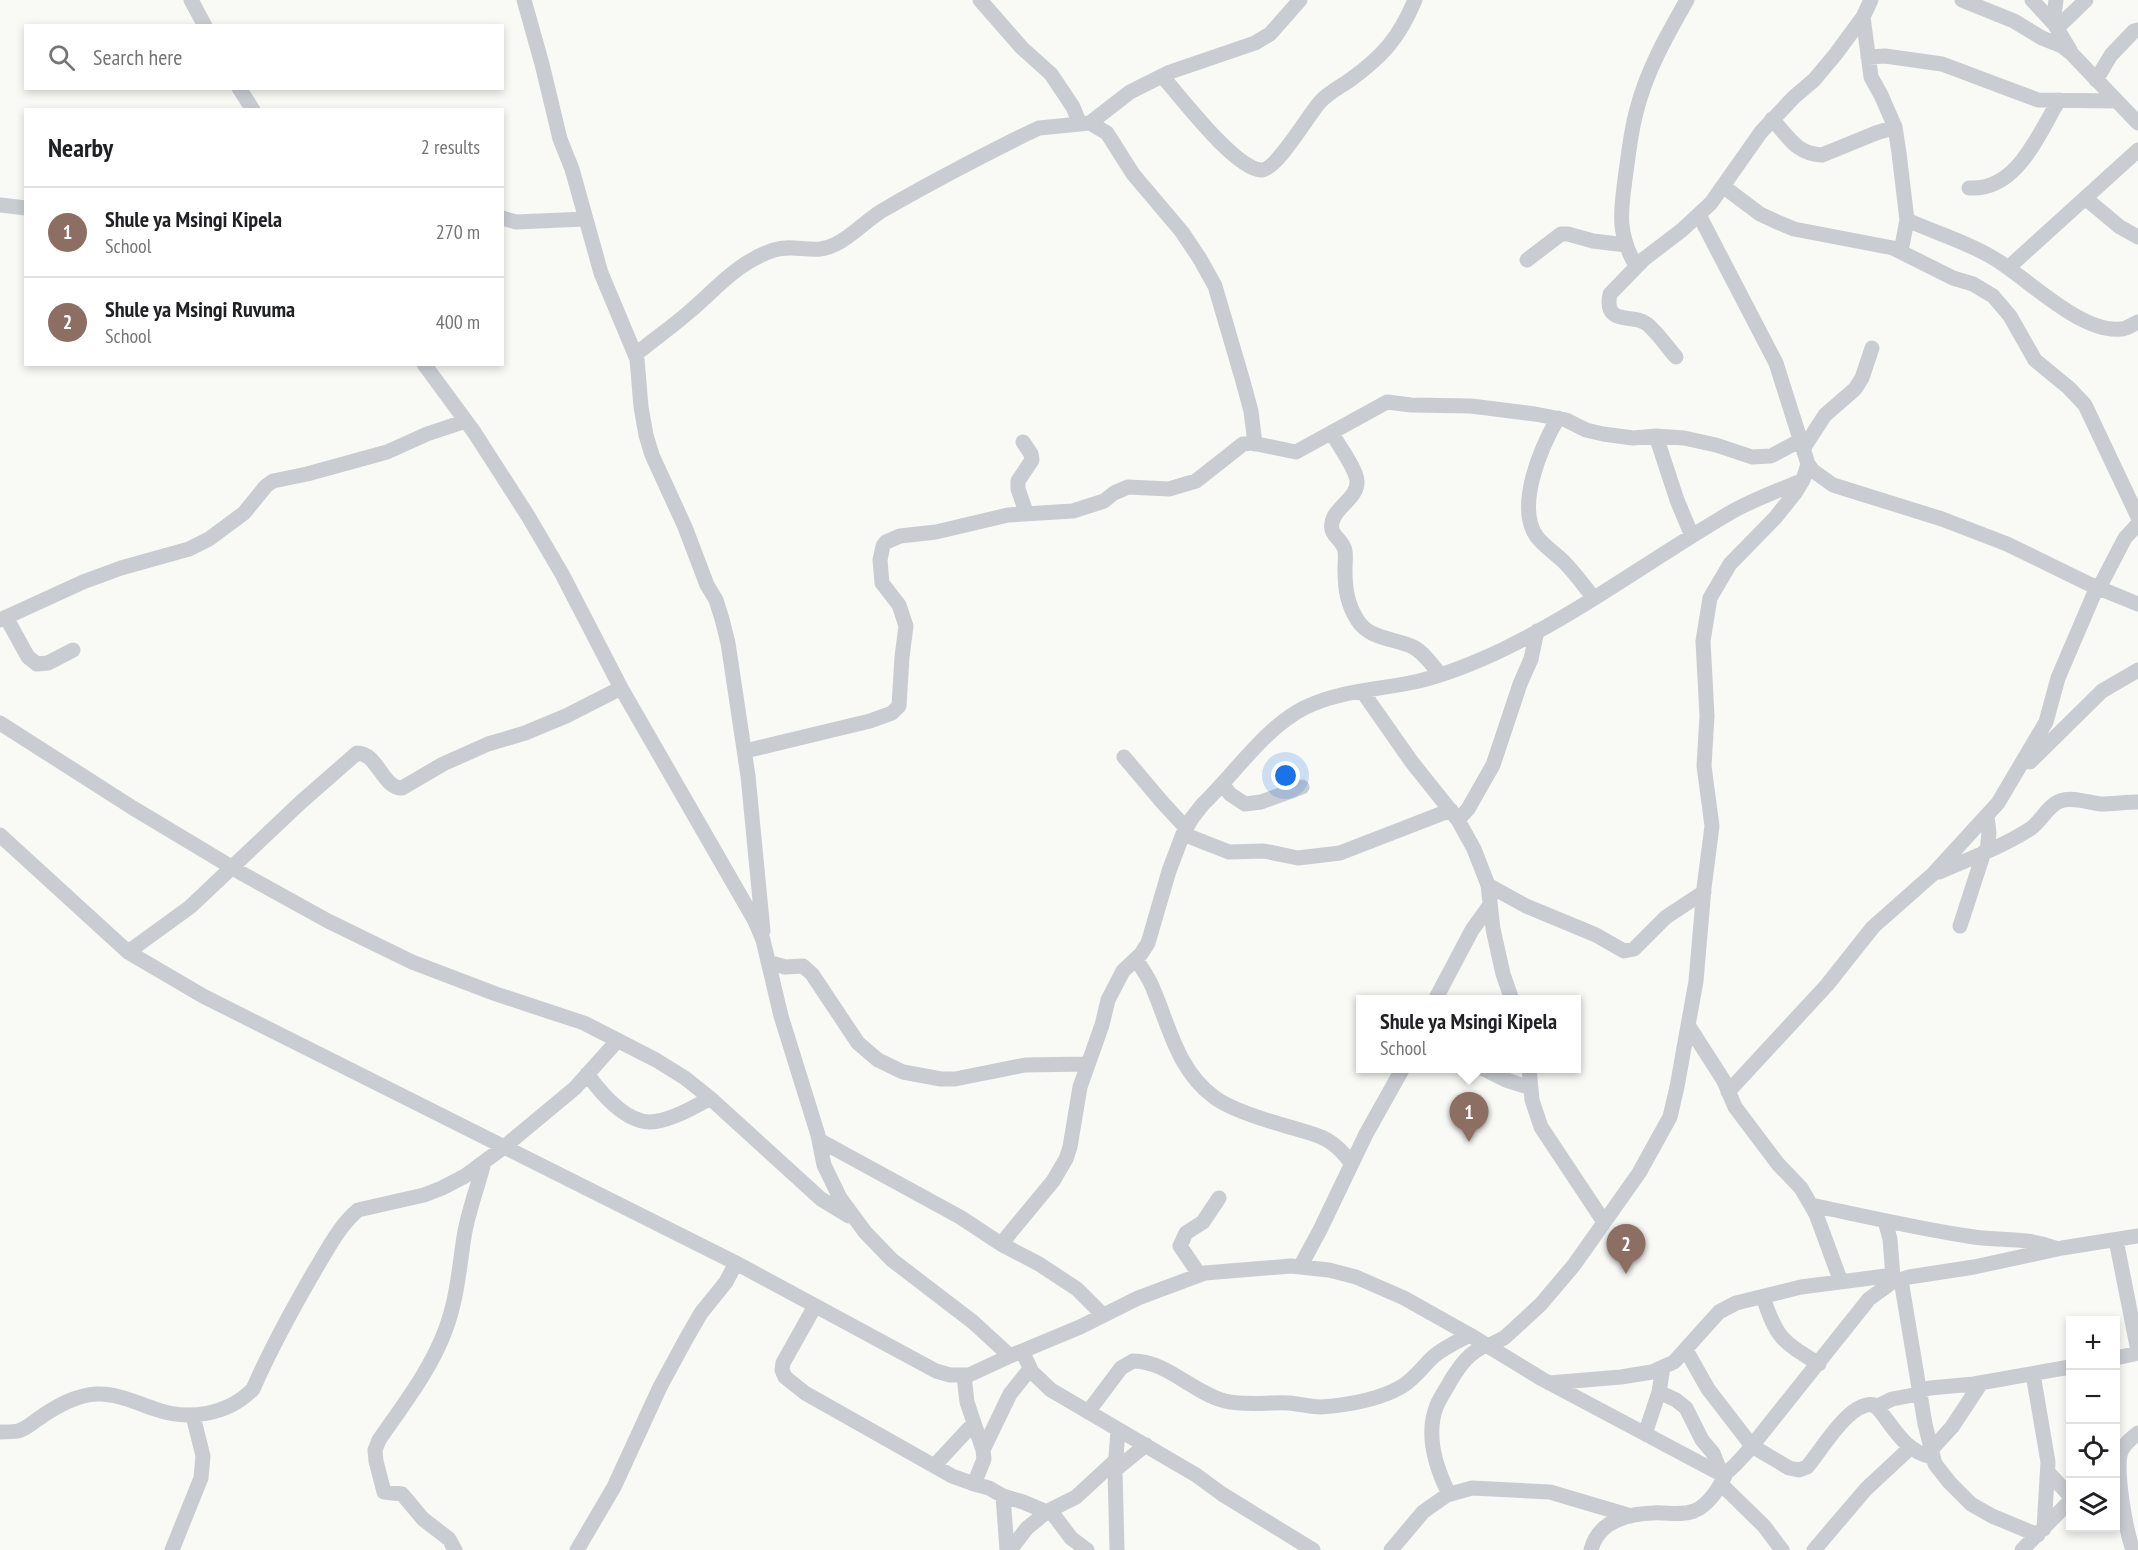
<!DOCTYPE html>
<html lang="en">
<head>
<meta charset="utf-8">
<style>
  body { margin:0; font-family:"PT Sans Narrow",sans-serif; background:#f6f6f6; color:#202124 }
  .controls { position:absolute; right:18px; bottom:18px; display:grid; overflow:hidden; border-radius:0px; box-shadow:0 3px 9px #0003 }
  .controls button { width:54px; height:54px; display:grid; place-items:center; padding:0; border:0; border-bottom:2px solid #e0e0e0; background:#fff; color:#202124; font:30px sans-serif }
  .you { position:absolute; left:1286px; top:776px; width:21px; height:21px; margin:-15px; border:4px solid #fff; border-radius:50%; background:#1a73e8; box-shadow:0 0 0 9px #1a73e833 }
  .badge { display:grid; place-items:center; width:39px; height:39px; border-radius:50%; background:#db2777; color:#fff; font-size:20px; font-weight:700 }
  .pin { position:absolute; translate:-50% -50px; filter:drop-shadow(0 2px 3px #0008) }
  .pin::after { content:''; position:absolute; top:32px; width:21px; height:18px; background:inherit; clip-path:polygon(0 0,100% 0,50% 100%) }
  .popup { position:absolute; left:1356px; top:995px; width:225px; height:78px; box-sizing:border-box; display:grid; place-content:center; border-radius:0px; background:#fff; filter:drop-shadow(0 2px 4px #0005); font-size:20px; white-space:nowrap; color:#757577 }
  .popup b { font-size:22px; color:#202124 }
  .popup::after { content:''; position:absolute; left:50%; top:100%; margin-left:-12px; border:12px solid transparent; border-top-color:#fff }
  .list { margin:0; padding:0; list-style:none }
  h2 { display:flex; justify-content:space-between; align-items:center; height:78px; margin:0; padding:0 24px; font-size:26px }
  h2 small { font-size:20px; font-weight:400; color:#757577 }
  .list li { display:grid; grid-template-columns:39px 1fr auto; gap:18px; align-items:center; box-sizing:border-box; height:90px; padding:0 24px; border-top:2px solid #e0e0e0 }
  .list b { display:block; font-size:22px; white-space:nowrap }
  .list p { margin:0; font-size:20px; white-space:nowrap; color:#757577 }
  .list em { font-size:20px; font-style:normal; color:#757577 }
  .icon { flex:none; width:33px; height:33px; fill:none; stroke:currentColor; stroke-width:2; stroke-linecap:round; stroke-linejoin:round }
  .map { position:relative; flex:none; width:2138px; height:1550px; overflow:hidden }
  .search { position:absolute; background:#fff; box-shadow:0 3px 9px #0003; left:24px; top:24px; width:480px; height:66px; display:flex; align-items:center; gap:15px; box-sizing:border-box; padding:0 21px; border-radius:0px; color:#757577; font-size:22px }
  .panel { position:absolute; background:#fff; box-shadow:0 3px 9px #0003; left:24px; top:108px; width:480px; height:258px; border-radius:0px }
  .map>svg:first-child { display:block }
  .lines { fill:none; stroke-linecap:round; stroke-linejoin:round }
  .minor { stroke:#c9cdd1; stroke-width:15 }
</style>
</head>
<body>
<div class="map">
<svg width="2138" height="1550" viewBox="0 0 2138 1550">
  <rect width="100%" height="100%" fill="#f9f9f6"/>
  <g class="lines">
    <path class="minor" d="M191,0l14,26
      M524,0l18,64 18,75 12,30 29,104 36,86 4,48 5,28 6,20 33,72 22,58 9,15 6,19 6,24 20,133 15,155
      M980,0l42,48 29,26 22,33 7,17
      M1962,0l52,21 28,17 20,8 9,7 67,70
      M2032,0l23,25 15,25
      M1863,17l8,60 10,18 14,32 4,26 8,67 -6,31
      M2053,23l3,-23
      M2057,28l29,-28
      M1868,57l17,-1 57,8 96,36 77,1
      M1162,76c19,21 72,92 99,94 15,1 48,-56 59,-68 8,-9 20,-15 30,-22 33,-24 49,-42 65,-80
      M2096,80l15,-25 23,-24 4,-1
      M239,88l14,22
      M1772,119c17,18 24,35 50,36l54,-22 19,-6
      M1090,123l17,10 26,41 49,58 18,27 15,27 27,92 9,33 4,33
      M1724,187l36,27 17,8 17,7 99,19 60,30 20,6 20,12 17,20 25,44 34,28 16,17 53,112
      M1969,188c48,3 69,-53 90,-88
      M2085,198l35,29 18,10
      M0,205l26,3
      M1699,215l77,148 32,101 4,6 21,15 109,34 65,25 82,40 49,20
      M502,218l14,4 69,-3
      M1907,220c29,13 61,22 88,39 33,20 87,75 126,70 6,0 12,-5 17,-7
      M1527,260l34,-26h7l25,7 33,4
      M1636,266c-20,-35 -15,-56 -10,-94 3,-21 5,-42 11,-63 10,-39 30,-74 50,-109
      M2008,268l130,-118
      M635,355c18,-15 37,-28 54,-43 27,-23 50,-51 85,-62 22,-7 40,6 62,-6 18,-9 31,-25 49,-35 45,-26 91,-50 137,-73l17,-8 51,-5 40,-31 40,-20 85,-29 15,-9 30,-34
      M1676,357c-9,-10 -18,-24 -29,-33 -13,-11 -44,3 -37,-30l34,-35 38,-29 29,-27 50,-71 33,-35 20,-17 21,-25 28,-38 8,-17
      M424,364l50,68 54,84 34,58 59,114 134,233 8,19 18,76 37,119 6,30 16,33 25,34 27,28 81,62 37,34
      M1558,418c-17,29 -43,89 -21,119 8,10 18,16 27,25 11,11 20,24 30,36
      M1332,433c6,12 24,35 25,48 1,18 -23,26 -25,42 -3,13 11,16 13,28 1,6 0,12 0,18 0,20 2,35 13,52 12,18 35,17 53,25 12,5 20,18 29,28
      M1656,436l21,64 15,36
      M1023,442l8,12 1,6 -14,21v8l8,23
      M1803,449l22,-34 30,-26 7,-11 10,-30
      M2099,588l26,-50 13,-14
      M6,617l22,40 9,7 11,-1 25,-13
      M0,620l83,-38 38,-14 68,-19 20,-10 35,-26 22,-27 7,-5 34,-7 80,-22 40,-18 39,-13
      M1362,691l49,70 47,59 16,29 14,36 5,44 10,45 9,26
      M0,723l133,85 110,66 85,47 84,41 84,32 88,29 72,37 29,18 25,20 111,101 28,17
      M745,751l125,-30 22,-8 7,-7 3,-49 4,-31 -7,-21 -17,-22 -2,-23 3,-14 3,-4 14,-6 36,-4 72,-17 65,-4 31,-10 10,-8 14,-6 41,2 27,-8 47,-37 9,-1 44,9 91,-50 24,3 60,1 64,8 31,6 20,10 17,4 30,4 23,-2 28,2 32,7 36,12 19,-1 30,-16
      M1124,757l38,45 24,26
      M2030,762l72,-71 36,-21
      M1223,785l7,9 15,10 16,-2 41,-15
      M1987,817l2,16 -2,18
      M1458,820l10,-11 25,-44 27,-81 11,-25 6,-28
      M1183,834l46,18 35,-1 34,7 42,-5 111,-43
      M0,835l128,117 75,44 533,267 200,108 14,4h19l41,-19 70,-29 58,-29 67,-25 86,-7 38,4 27,7 48,21 66,37 72,44 173,92 11,2 9,-8 12,-13 122,-153 22,-16 18,-6 65,-10 88,-19 76,-12
      M1939,872c30,-13 63,-25 91,-43 12,-8 17,-23 30,-28 13,-5 29,2 41,3 12,0 25,-2 37,-2
      M1488,885l38,21 70,29 28,16 10,-2 32,-32 38,-25
      M1960,926l24,-74
      M128,952l62,-45 111,-105 56,-49c21,0 25,35 45,35l41,-24 45,-20 37,-11 41,-17 55,-28
      M1136,959c6,10 14,20 18,32 16,38 24,79 60,106 17,13 51,23 72,29 30,9 45,9 65,37
      M768,962l17,5 18,-1 9,8 46,69 20,17 25,12 38,7h14l70,-14 62,-1
      M1435,1000l37,-70 18,-25
      M1688,1025l36,56 11,26 43,57 23,24 15,26 25,68
      M1482,1068l24,12 25,8
      M1529,1068l3,32 9,27 63,95
      M587,1074c14,19 37,47 62,48 18,0 46,-15 61,-24
      M1728,1092l99,-107 46,-58 60,-53 65,-71 48,-81 12,-44 39,-91
      M819,1140l141,77 41,27 38,20 38,25 26,26
      M1811,1205c54,11 108,24 163,32 29,4 52,0 81,11
      M1885,1221l5,18 3,38
      M2116,1240l22,111
      M1001,1244l52,-63 13,-22 4,-12 10,-60 22,-62 6,-25 15,-29 18,-17 7,-11 21,-72 14,-37 9,-16 11,-14c31,-30 63,-77 101,-96 36,-18 76,-18 115,-27 28,-7 58,-19 85,-32 78,-38 149,-91 224,-135 23,-14 50,-23 75,-34
      M1300,1267l20,-37 46,-96 37,-66
      M1199,1274l-19,-28 6,-13 17,-11 16,-24
      M1763,1297c14,42 19,44 56,67
      M815,1306l-32,57 -1,7 3,7 20,16 147,83 22,8
      M1488,1346l16,-8 10,-9 27,-25 33,-39 65,-92 31,-56 7,-30 19,-106 8,-93 8,-62 -8,-60 3,-50 -4,-75 7,-43 20,-34 45,-46 20,-25 8,-13 5,-16
      M1686,1350l22,39 44,57 37,22 10,2 8,-3c15,-17 43,-68 68,-62 18,20 28,46 57,52
      M1022,1351l10,21 19,18 145,85 26,19 91,56
      M2116,1358l22,-5
      M2033,1374l15,88 -4,67
      M964,1376l3,26 16,48 1,9 -10,25 15,4 14,8 4,54
      M1549,1383l72,-6 31,-5 22,-10 45,-50 17,-9 65,-16 85,-11 15,4 24,144 10,40 15,19 21,21 21,12 46,19
      M1919,1391l11,-3 44,-4 96,-17
      M1659,1392l17,8 10,8 16,32 11,13 8,20
      M1876,1407l16,-8 27,-5
      M1088,1412l33,-44 12,-7c34,0 60,32 92,40 21,5 43,1 64,2 11,1 22,4 32,4 27,-2 57,-7 80,-20 14,-8 22,-21 33,-31 11,-9 24,-15 36,-21
      M0,1432c6,0 13,0 18,-1 8,-2 14,-8 20,-12 17,-12 37,-24 59,-25 19,-1 40,9 58,15 33,12 73,6 98,-20 18,-41 40,-81 62,-119 13,-21 24,-44 43,-60l66,-15 18,-7 23,-12 39,-29 71,-59 43,-48
      M1647,1435v-7l12,-36 4,-25
      M983,1450l27,-56 20,-25
      M1930,1451l22,-24 29,-44
      M935,1465l39,-42
      M1115,1470l31,-25
      M2048,1472l22,24
      M1721,1484l43,42 18,24
      M1449,1494c-13,-26 -24,-60 -12,-89 4,-9 10,-17 14,-25 10,-16 18,-27 35,-35
      M1003,1496l20,6 24,10
      M1050,1510l21,28 16,12
      M172,1550l29,-72 2,-22 -10,-40
      M455,1550l-6,-11 -26,-20 -21,-25 -18,-2 -8,-31 -1,-11 4,-10c24,-35 51,-69 66,-109 12,-31 14,-62 19,-94 4,-26 14,-50 20,-75
      M577,1550l37,-63 46,-100 26,-48 15,-26 25,-31 10,-19
      M1010,1550l17,-22 10,-8 9,-8 30,-15 39,-36
      M1117,1550l-2,-80 3,-40
      M1391,1550l32,-38 24,-17 25,-7 78,4 81,24
      M1591,1550c7,-28 35,-36 62,-37 13,-1 29,3 41,-2 14,-5 27,-25 32,-38
      M1814,1550l52,-61 44,-41
      M2022,1550l48,-49
      M2133,1550c-7,-19 -17,-75 -13,-95 2,-10 11,-16 18,-22"/>
  </g>
</svg>
<div class="controls">
<button>+</button>
<button>−</button>
<button><svg class="icon" aria-label="locate" viewBox="0 0 24 24"><circle cx="12" cy="12" r="6"/><path d="M12 2v4M12 18v4M2 12h4M18 12h4"/></svg></button>
<button><svg class="icon" aria-label="layers" viewBox="0 0 24 24"><path d="M12 4l9 5-9 5-9-5zM3 14l9 5 9-5"/></svg></button>
</div>
<div class="you"></div>
<div class="pin badge" style="left:1469px;top:1142px;background:#8d6e63">1</div>
<div class="popup"><b>Shule ya Msingi Kipela</b>School</div>
<div class="pin badge" style="left:1626px;top:1274px;background:#8d6e63">2</div>
<div class="search"><svg class="icon" aria-label="search" viewBox="0 0 24 24"><circle cx="10" cy="10" r="6"/><path d="M15 15l6 6"/></svg>Search here</div>
<section class="panel">
<h2>Nearby<small>2 results</small></h2>
<ul class="list">
<li><span class="badge" style="background:#8d6e63">1</span><div><b>Shule ya Msingi Kipela</b><p>School</p></div><em>270 m</em></li>
<li><span class="badge" style="background:#8d6e63">2</span><div><b>Shule ya Msingi Ruvuma</b><p>School</p></div><em>400 m</em></li>
</ul>
</section>
</div>
</body>
</html>
